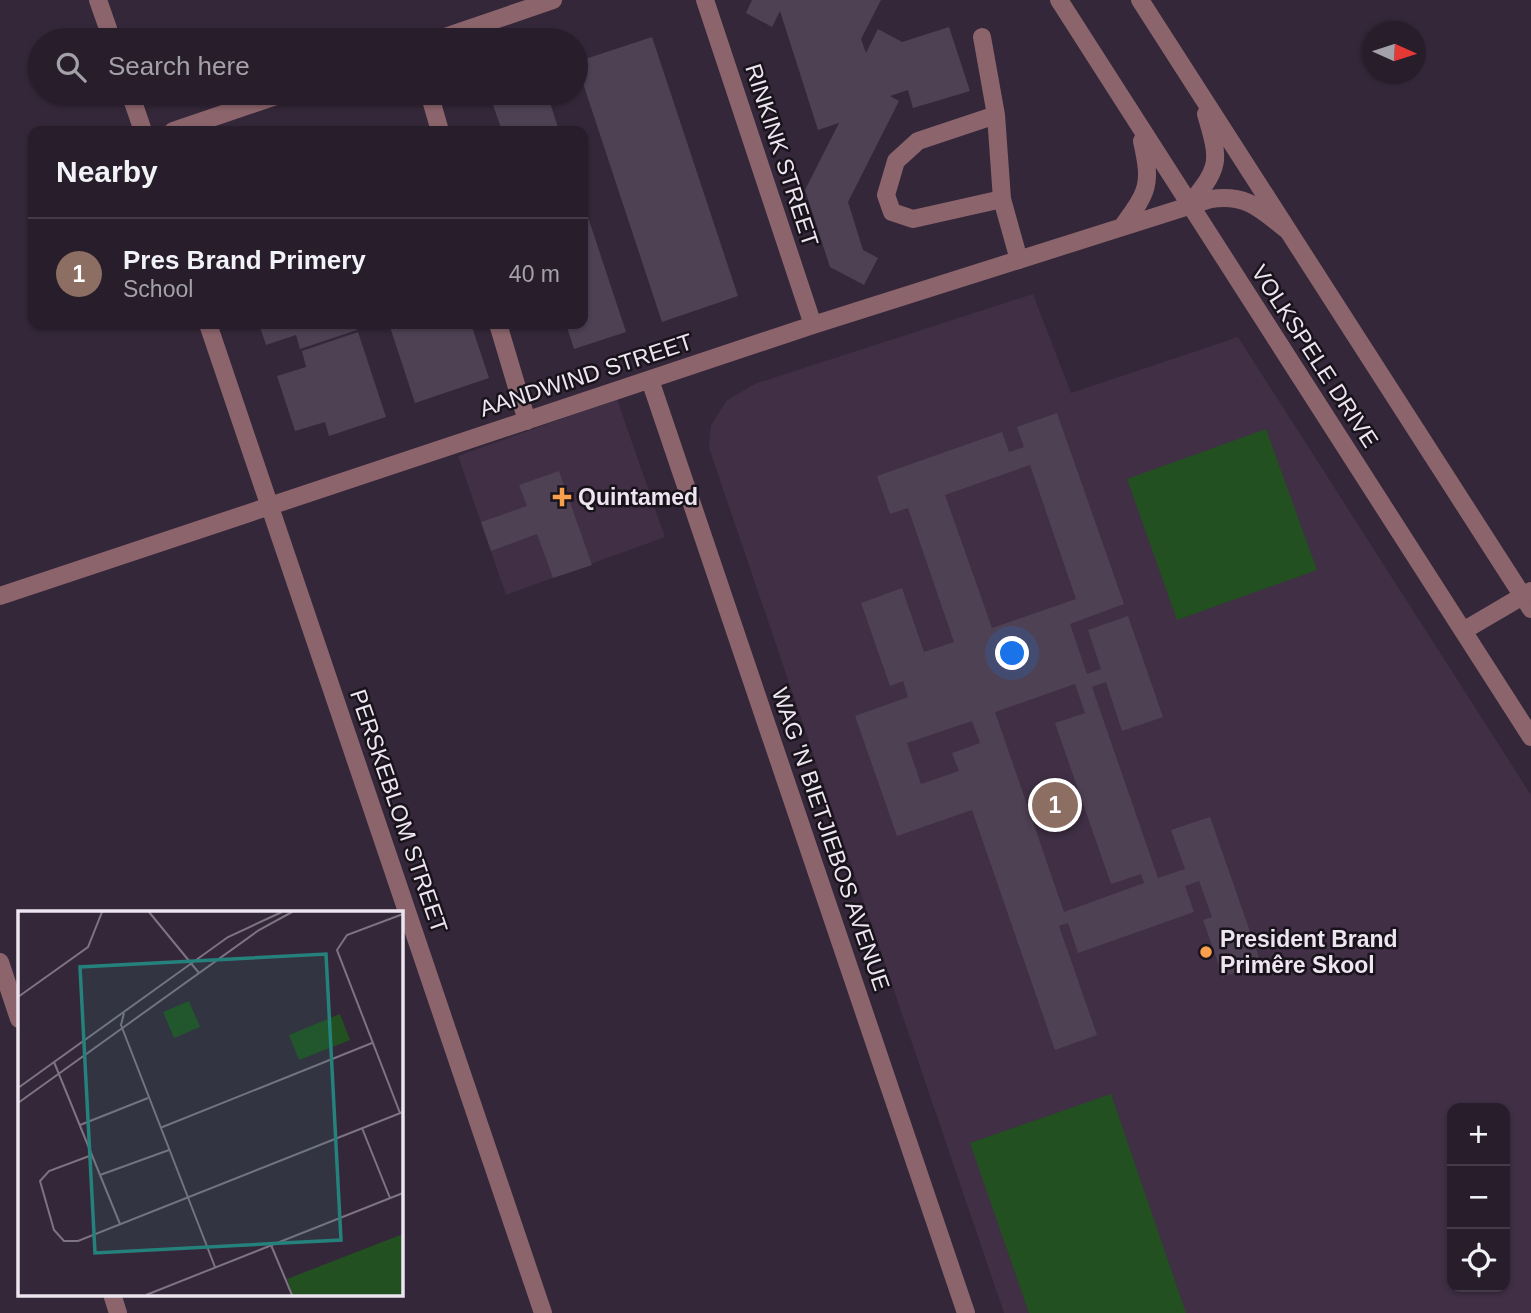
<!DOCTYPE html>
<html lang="en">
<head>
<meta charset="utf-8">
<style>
  body { margin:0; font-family:Helvetica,sans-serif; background:#332a37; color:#f1f3f6 }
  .controls { position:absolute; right:21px; bottom:21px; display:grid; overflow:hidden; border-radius:14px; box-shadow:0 2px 5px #0004 }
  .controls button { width:63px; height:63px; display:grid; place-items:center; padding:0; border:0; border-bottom:2px solid #433b47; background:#271d2b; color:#f1f3f6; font:35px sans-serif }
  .compass { position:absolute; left:1363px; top:21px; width:63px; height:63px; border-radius:50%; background:#271d2b; box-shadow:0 2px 5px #0004; rotate:93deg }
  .you { position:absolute; left:1013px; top:654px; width:24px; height:24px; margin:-18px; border:5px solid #fff; border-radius:50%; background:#1a73e8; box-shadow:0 0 0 10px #1a73e833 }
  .badge { display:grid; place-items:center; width:46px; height:46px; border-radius:50%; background:#d93025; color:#fff; font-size:23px; font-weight:700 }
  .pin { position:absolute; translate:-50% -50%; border:4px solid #fff; box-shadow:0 2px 7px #0006 }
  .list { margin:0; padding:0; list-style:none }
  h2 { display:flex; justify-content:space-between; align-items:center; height:91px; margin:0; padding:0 28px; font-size:30px }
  h2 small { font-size:23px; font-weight:400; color:#a4a2a9 }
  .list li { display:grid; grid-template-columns:46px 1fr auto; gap:21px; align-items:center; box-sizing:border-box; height:112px; padding:0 28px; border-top:2px solid #433b47 }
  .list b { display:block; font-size:26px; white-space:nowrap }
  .list p { margin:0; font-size:23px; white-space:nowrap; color:#a4a2a9 }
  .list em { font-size:23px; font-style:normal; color:#a4a2a9 }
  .icon { flex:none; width:38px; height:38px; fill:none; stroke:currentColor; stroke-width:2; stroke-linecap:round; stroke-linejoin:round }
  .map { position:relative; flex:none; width:1531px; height:1313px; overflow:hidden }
  .search { position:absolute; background:#271d2b; box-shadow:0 2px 5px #0004; left:28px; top:28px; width:560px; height:77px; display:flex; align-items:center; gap:18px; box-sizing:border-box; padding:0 24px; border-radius:38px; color:#a4a2a9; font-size:26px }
  .panel { position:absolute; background:#271d2b; box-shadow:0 2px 5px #0004; left:28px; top:126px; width:560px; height:203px; border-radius:14px }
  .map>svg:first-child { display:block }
  .built { fill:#402f45; fill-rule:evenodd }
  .green { fill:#225020 }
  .building { fill:#4f4154; fill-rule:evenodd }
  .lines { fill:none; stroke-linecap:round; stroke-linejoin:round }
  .minor { stroke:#8c656c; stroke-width:18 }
  .poi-dot { fill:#f9a04d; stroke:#19131b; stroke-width:2.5 }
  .labels { text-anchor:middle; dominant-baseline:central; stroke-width:5; stroke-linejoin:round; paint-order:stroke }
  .street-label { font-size:23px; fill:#ede5f0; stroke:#19131b }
  .poi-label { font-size:23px; font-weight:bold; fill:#ede5f0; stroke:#19131b; text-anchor:start }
  .inset-road { fill:none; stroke:#7e7382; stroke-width:2 }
  .view { fill:#25817b; fill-opacity:0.15; stroke:#25817b; stroke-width:3.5 }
  .inset-edge { fill:none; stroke:#ede5f0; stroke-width:3.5 }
</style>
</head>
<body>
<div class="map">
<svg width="1531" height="1313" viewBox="0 0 1531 1313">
  <rect width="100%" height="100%" fill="#342739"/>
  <path class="built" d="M1033,294l38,99 167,-56 293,458v518h-527l-295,-865 2,-23 16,-25 30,-17zM1452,1108h53v179h-53z
    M617,399l48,138 -159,58 -48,-139z"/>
  <path class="green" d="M1266,429l51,141 -140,50 -50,-141z
    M1111,1094l75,219h-157l-59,-170z"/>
  <path class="building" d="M752,0h129l-20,39 5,14 12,-24 24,13 47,-15 21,64 -57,17 -5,-18 -18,6 9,5 -51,101 15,48 15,8 -14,27 -34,-18 -25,-77 34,-67 -21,7 -38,-119 -8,16 -26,-14z
    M652,37l86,259 -76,26 -86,-260z
    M489,93h58l12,38h-57z
    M583,202l43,130 -52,17 -8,-25h17z
    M259,324h96l2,6 -57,19 -4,-14 -30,10z
    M389,324h82l18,54 -74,25z
    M358,332l28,85 -57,19 -4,-14 -30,9 -18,-55 29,-9 -4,-16z
    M1057,413l67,191 -54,20 17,50 14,-5 -13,-39 40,-14 35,101 -41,14 -16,-49 -14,5 66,191 27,-9 -14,-39 39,-13 51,146 -38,14 -20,-57 9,-3 -13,-36 -14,5 9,26 -116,41 -10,-30 -9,3 38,109 -42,15 -83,-240 -75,26 -42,-120 53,-19 -5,-16 -13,5 -29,-83 41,-15 22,64 30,-10 -46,-134 -18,6 -13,-38 125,-44 7,20 15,-5 -7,-20zM1030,465l46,134 -84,29 -47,-133zM1075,684l10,29 -30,10 56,161 30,-10 3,9 -80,29 -69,-200zM972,721l8,22 -28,10 7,18 -38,13 -14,-41z
    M559,471l33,94 -39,13 -16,-44 -46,17 -10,-29 46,-16 -8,-21z"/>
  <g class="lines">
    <path class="minor" d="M98,0l14,40
      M705,0l108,325
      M1059,0l472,737
      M1140,0l391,609
      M982,37l14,78 6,84 17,61
      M436,40l117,-40
      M130,93l13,38
      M429,93l11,38
      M996,115l-78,26 -22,20 -10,34 6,17 21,7 89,-20
      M173,131l112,-38
      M1188,206c33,-40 32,-44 18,-92
      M1122,227c26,-36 30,-41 20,-86
      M208,324l335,989
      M498,324l29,97
      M650,380l316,933
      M0,596l813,-271 398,-126c36,-5 49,10 76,31
      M1463,631l68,-40
      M0,962l19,57
      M112,1294l6,19"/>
  </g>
  <g class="poi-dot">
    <path d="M558.5 486.5h7v7h7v7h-7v7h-7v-7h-7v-7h7z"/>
    <circle cx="1206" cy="952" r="7"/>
  </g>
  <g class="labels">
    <g class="street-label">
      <text transform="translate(782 155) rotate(72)">RINKINK STREET</text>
      <text transform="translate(1315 356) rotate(57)">VOLKSPELE DRIVE</text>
      <text transform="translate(586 375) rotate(-18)">AANDWIND STREET</text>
      <text transform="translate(399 811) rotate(71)">PERSKEBLOM STREET</text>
      <text transform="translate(831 839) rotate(71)">WAG 'N BIETJIEBOS AVENUE</text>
    </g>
    <g class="poi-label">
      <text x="578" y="497">Quintamed</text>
      <text x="1220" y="939">President Brand<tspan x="1220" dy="26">Primêre Skool</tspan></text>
    </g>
  </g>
  <g transform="translate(18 911)">
    <rect width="385" height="385" fill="#342739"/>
    <path d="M171,90l11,26 -26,11 -11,-26zM322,103l10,26 -51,20 -10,-25zM385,323v61h-110l-6,-16z" fill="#225020"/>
    <path class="inset-road" d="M131,1l50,61M0,86l70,-50 14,-35M106,102l-3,12 94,242M36,151l66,162M0,177l210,-151 54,-25M0,192l241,-173 33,-18M382,202l-63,-163 10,-15 56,-21M62,214l68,-27M142,217l212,-85M344,217l28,70M74,244l-43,16 -9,10 14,49 10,11h14l325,-129M82,264l69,-25M253,334l21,50M128,384l257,-102"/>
    <path class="view" d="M308,43l15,286 -246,13 -15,-286z"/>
    <rect width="385" height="385" class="inset-edge"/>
  </g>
</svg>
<div class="controls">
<button>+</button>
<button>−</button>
<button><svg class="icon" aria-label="locate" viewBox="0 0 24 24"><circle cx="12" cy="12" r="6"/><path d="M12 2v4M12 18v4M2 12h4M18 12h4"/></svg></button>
</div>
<svg class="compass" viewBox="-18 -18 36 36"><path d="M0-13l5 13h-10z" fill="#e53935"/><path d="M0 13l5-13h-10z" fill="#a4a2a9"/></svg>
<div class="you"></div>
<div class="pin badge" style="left:1055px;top:805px;background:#8d6e63">1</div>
<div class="search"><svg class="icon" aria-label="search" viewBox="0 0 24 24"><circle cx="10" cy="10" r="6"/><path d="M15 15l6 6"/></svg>Search here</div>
<section class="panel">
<h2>Nearby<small></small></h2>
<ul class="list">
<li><span class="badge" style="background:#8d6e63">1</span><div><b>Pres Brand Primery</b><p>School</p></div><em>40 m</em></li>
</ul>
</section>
</div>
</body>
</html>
